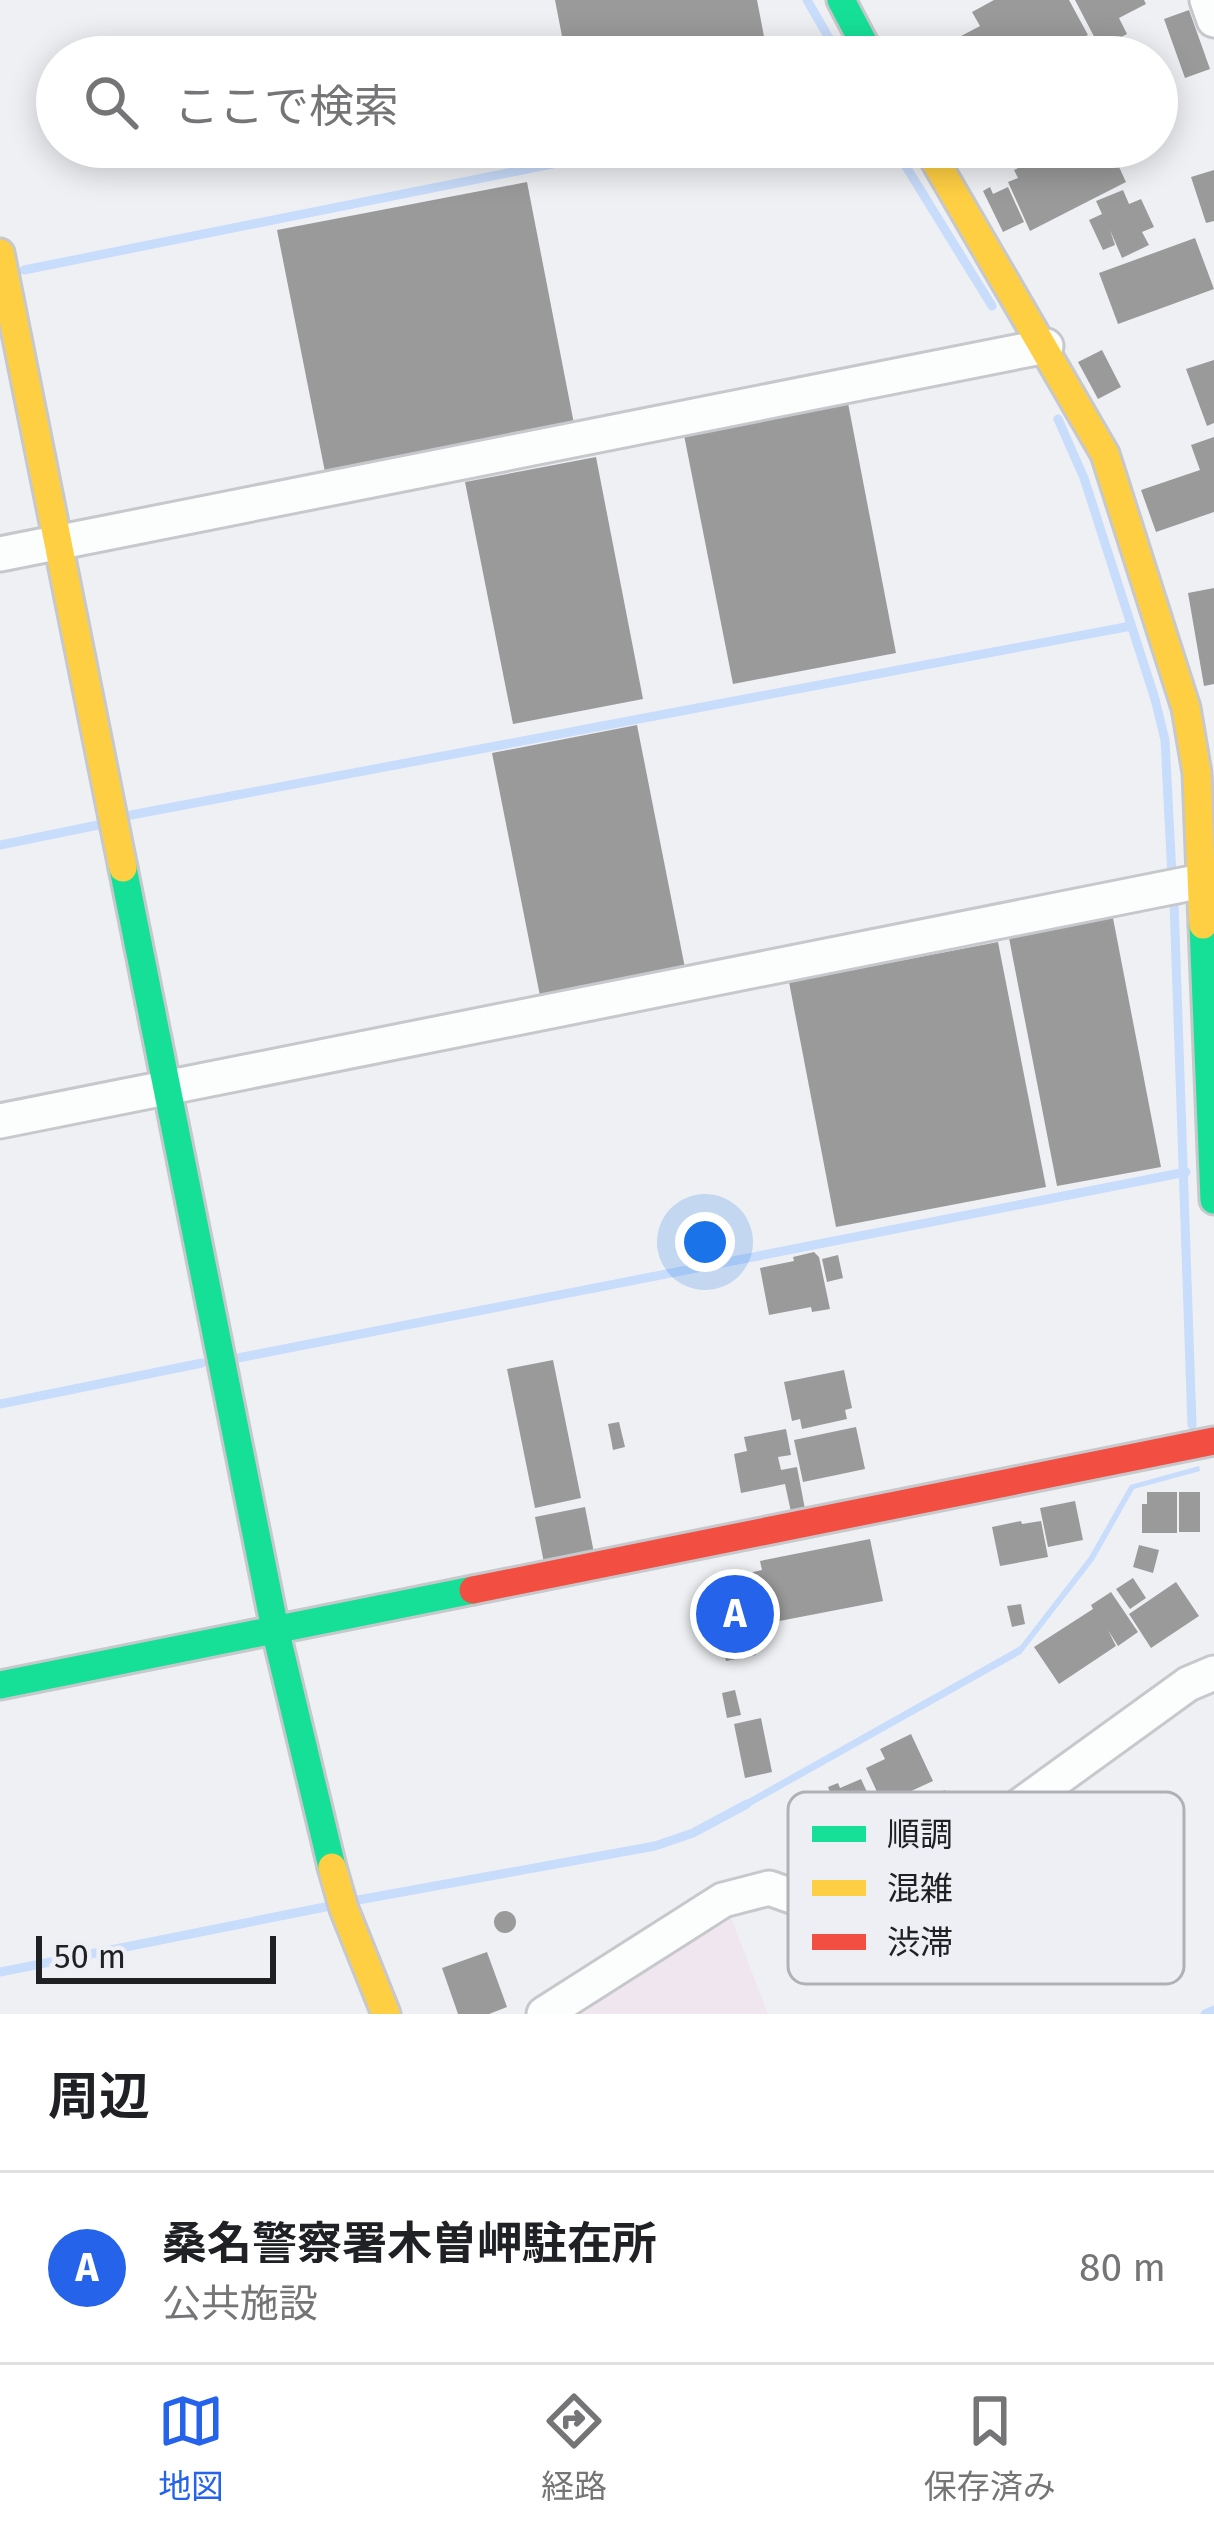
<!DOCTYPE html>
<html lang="ja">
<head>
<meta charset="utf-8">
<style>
  body { margin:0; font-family:"Fira Sans","Noto Sans JP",sans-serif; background:#f2f2f2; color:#202124 }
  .scale { position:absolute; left:36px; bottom:30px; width:240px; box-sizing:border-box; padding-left:12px; border:6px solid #1f2022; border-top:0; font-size:33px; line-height:42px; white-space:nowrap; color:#1f2022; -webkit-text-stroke:9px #edeff4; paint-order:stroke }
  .you { position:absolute; left:705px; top:1242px; width:42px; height:42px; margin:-30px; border:9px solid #fff; border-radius:50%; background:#1a73e8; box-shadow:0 0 0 18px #1a73e833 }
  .badge { display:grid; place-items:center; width:78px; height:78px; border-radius:50%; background:#2563eb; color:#fff; font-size:39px; font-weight:700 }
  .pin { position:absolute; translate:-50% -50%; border:6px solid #fff; box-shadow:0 3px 12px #0006 }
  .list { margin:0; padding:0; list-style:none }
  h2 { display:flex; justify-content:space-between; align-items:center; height:156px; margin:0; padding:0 48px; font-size:51px }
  h2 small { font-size:39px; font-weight:400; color:#757577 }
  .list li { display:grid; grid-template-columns:78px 1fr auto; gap:36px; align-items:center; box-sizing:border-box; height:192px; padding:0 48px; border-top:3px solid #e0e0e0 }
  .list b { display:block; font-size:45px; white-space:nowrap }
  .list p { margin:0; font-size:39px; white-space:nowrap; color:#757577 }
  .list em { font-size:39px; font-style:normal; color:#757577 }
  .icon { flex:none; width:66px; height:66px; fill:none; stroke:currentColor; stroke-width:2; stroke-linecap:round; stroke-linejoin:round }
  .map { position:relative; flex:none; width:1214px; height:2014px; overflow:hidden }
  .search { position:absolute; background:#fff; box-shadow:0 6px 30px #0003; left:36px; right:36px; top:36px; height:132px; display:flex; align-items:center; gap:30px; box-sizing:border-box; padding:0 42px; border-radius:66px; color:#757577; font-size:45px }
  .sheet { height:348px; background:#fff }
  nav { display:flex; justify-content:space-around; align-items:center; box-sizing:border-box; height:168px; border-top:3px solid #e0e0e0; background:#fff; font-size:33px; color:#757577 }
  nav a { display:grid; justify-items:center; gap:6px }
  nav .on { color:#2563eb }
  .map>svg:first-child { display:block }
  .industrial { fill:#f0e6f0 }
  .water { fill:#c8dcfb }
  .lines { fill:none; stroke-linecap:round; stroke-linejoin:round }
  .stream { stroke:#c8dcfb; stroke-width:9 }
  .building { fill:#9a9a9b }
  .street-casing { stroke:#c7c8cb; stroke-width:39 }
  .fast-casing { stroke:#c7c8cb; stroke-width:33 }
  .slow-casing { stroke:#c7c8cb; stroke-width:33 }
  .jam-casing { stroke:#c7c8cb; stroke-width:33 }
  .street { stroke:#fcfdfd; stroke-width:33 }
  .fast { stroke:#16e098; stroke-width:27 }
  .slow { stroke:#ffcf43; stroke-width:27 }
  .jam { stroke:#f24e42; stroke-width:27 }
  .key { fill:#edeff4; stroke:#afb1b5; stroke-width:3 }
  .key-label { font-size:33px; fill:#1f2022 }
</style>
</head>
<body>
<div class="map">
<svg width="1214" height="2014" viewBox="0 0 1214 2014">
  <rect width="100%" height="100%" fill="#eef0f3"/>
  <path class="industrial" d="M727,1907l41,107h-202z"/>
  <path class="water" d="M1199,1466l1,5 -66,18 -40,71 -73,94 -276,155h-7l5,-7 277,-156 69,-89 41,-72z"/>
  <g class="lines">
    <path class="stream" d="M807,0l33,57
      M894,147l98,159
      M24,270l613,-123
      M1058,419l26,59 71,221 10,41 7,136
      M131,815l1000,-189
      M0,845l98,-20
      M1174,902l18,523
      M238,1358l948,-186
      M0,1404l202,-41
      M358,1900l297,-54 38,-13 54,-29
      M0,1972l330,-66
      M1205,2014l9,-4"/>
  </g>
  <path class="building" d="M555,0h202l11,57h-202z
    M994,0h75l19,35 -43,22h-114l-2,-4 51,-27 -8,-14z
    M1075,0h69l2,4 -27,14 8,16 -27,14z
    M1189,10l21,59 -25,9 -21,-59z
    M1121,43l8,14h-35z
    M1086,147h43l-16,7 13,28 -96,49 -22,-49 10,-4 -4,-8 39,-18 4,8z
    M1214,170v51l-8,2 -15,-46z
    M527,182l48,247 -249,48 -49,-247z
    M990,187l3,7 15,-7 16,35 -21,10 -20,-41z
    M1123,190l6,14 12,-5 13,28 -12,5 7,13 -27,13 -12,-28 5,15 -12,5 -14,-30 13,-6 -6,-13z
    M1195,238l19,51 -96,35 -19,-51z
    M1102,350l19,37 -23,12 -20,-37z
    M1214,360v63l-7,3 -21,-57z
    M848,403l48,250 -163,31 -49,-249z
    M1214,437v75l-58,20 -15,-42 59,-20 -9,-25z
    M596,457l47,242 -130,25 -48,-242z
    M1214,588v96l-10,2 -16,-93z
    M637,725l49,248 -145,28 -49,-248z
    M1113,918l48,249 -104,19 -48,-248z
    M998,942l48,245 -210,40 -47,-245z
    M814,1252l5,5 11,52 -18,3 -1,-5 -42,8 -9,-47 34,-7 -1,-4z
    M838,1255l5,23 -16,4 -5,-23z
    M553,1360l28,138 -46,10 -28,-139z
    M844,1370l8,38 -7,2 2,9 -45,10 -2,-10 -8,2 -8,-39z
    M619,1422l6,25 -12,3 -5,-26z
    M856,1427l9,42 -62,13 -9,-42z
    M786,1429l5,26 -13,2 3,13 16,-3 8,42 -14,3 -6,-28 -44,9 -7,-39 13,-3 -3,-14z
    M1147,1492h30v41h-35v-29h5z
    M1179,1492h21v40h-21z
    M1075,1501l8,39 -35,7 -8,-39z
    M585,1507l9,46 -50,10 -9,-46z
    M1021,1521l1,3 19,-3 7,36 -48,9 -8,-39z
    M870,1539l13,62 -119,23 -11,-52 9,-2 -2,-9z
    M1139,1545l20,5 -6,23 -20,-6z
    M1133,1578l13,20 -16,11 -14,-20z
    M1176,1582l23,34 -48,32 -22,-34z
    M749,1587l6,33 -6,1 7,34 -30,6 -14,-67z
    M1111,1592l27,40 -20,14 -10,-16 8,16 -57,38 -25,-37 59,-38 -2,-4z
    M1021,1604l4,20 -13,3 -5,-21z
    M735,1690l6,25 -14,3 -5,-25z
    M761,1718l11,54 -27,6 -11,-54z
    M911,1734l22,47 -24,11 3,6 -28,9 -18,-39 19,-9 -5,-10z
    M861,1779l18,39 -54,21 -15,-34 21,-10 -3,-8 10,-4 2,5z
    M945,1790l11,24 -27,12 -11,-24z
    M494 1922a11 11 0 1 1 22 0a11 11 0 1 1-22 0Z
    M487,1952l20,55 -18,7h-31l-16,-46z"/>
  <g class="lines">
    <defs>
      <path id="street" d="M1207,0l7,20
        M0,554l1046,-208
        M0,1121l1202,-240
        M544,2014l179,-114 46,-12 54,19 23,1 39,-11 82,-53 221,-160 26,-11"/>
      <path id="fast" d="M841,0l30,57
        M123,868l152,761 57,238
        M1203,925l11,275
        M0,1685l473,-95"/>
      <path id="slow" d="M927,147l178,307 81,254 11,65 6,152
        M0,253l123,615
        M332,1867l12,42 42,105"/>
      <path id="jam" d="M473,1590l741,-149"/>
    </defs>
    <use href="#street" class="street-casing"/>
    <use href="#fast" class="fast-casing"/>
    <use href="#slow" class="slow-casing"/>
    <use href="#jam" class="jam-casing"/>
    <use href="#street" class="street"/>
    <use href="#fast" class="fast"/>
    <use href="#slow" class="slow"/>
    <use href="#jam" class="jam"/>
  </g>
  <rect x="788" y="1792" width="396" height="192" rx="18" class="key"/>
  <rect x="812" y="1826" width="54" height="16" fill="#16e098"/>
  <rect x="812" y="1880" width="54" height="16" fill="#ffcf43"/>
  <rect x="812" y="1934" width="54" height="16" fill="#f24e42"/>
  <g class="key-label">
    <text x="887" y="1846">順調</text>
    <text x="887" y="1900">混雑</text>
    <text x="887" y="1954">渋滞</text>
  </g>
</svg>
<div class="scale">50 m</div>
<div class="you"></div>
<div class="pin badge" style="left:735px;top:1614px">A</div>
<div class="search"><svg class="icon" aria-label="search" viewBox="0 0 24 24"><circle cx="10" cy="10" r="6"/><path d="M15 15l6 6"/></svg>ここで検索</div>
</div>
<section class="sheet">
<h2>周辺<small></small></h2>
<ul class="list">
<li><span class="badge">A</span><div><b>桑名警察署木曽岬駐在所</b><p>公共施設</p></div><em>80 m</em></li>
</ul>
</section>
<nav>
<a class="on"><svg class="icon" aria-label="map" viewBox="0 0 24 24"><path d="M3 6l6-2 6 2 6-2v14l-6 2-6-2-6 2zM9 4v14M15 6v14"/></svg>地図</a>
<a><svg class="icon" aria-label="directions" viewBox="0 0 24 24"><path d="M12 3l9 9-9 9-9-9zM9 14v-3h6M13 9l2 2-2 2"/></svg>経路</a>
<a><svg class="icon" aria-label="saved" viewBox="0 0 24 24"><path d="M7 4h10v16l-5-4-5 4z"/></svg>保存済み</a>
</nav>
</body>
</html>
